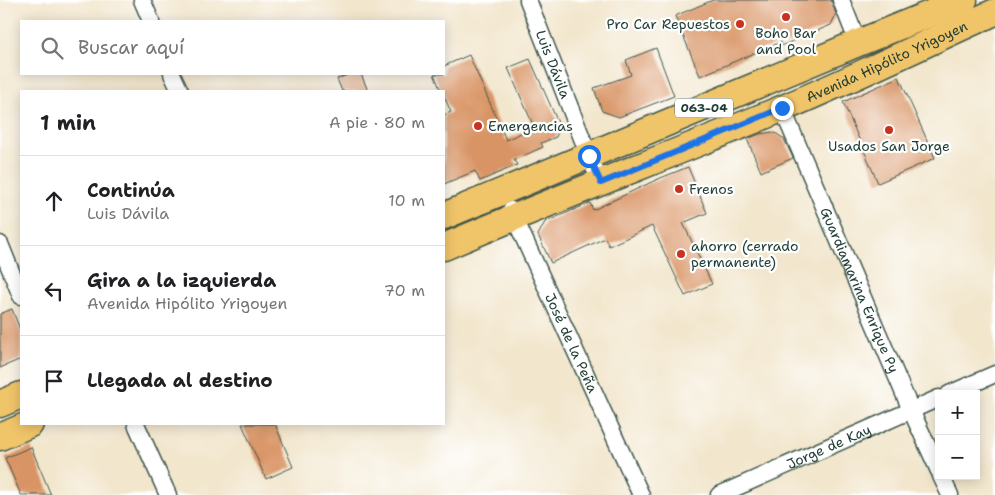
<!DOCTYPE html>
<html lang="es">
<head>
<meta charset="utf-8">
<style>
  body { margin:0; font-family:"Shantell Sans",sans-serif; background:#f6f6f6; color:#202124 }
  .controls { position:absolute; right:15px; bottom:15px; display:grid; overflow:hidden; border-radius:0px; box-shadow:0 2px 12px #0003 }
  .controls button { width:45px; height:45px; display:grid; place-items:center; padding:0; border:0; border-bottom:1px solid #e0e0e0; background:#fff; color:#202124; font:25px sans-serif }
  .stop { position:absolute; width:15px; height:15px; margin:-11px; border:4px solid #1a73e8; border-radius:50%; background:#fff }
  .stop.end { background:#1a73e8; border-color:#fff; box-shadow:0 1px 5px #0008 }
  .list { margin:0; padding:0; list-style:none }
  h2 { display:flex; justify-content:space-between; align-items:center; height:65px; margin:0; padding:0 20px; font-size:21px }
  h2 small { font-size:16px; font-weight:400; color:#757577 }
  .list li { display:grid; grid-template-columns:32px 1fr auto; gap:15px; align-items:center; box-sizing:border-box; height:90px; padding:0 20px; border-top:1px solid #e0e0e0 }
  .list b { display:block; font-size:19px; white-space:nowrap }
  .list p { margin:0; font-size:16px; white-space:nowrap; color:#757577 }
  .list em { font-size:16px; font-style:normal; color:#757577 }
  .icon { flex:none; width:28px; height:28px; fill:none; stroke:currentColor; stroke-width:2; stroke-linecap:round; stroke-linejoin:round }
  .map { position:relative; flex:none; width:995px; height:495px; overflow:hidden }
  .search { position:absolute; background:#fff; box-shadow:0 2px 12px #0003; left:20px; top:20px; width:425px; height:55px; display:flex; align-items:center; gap:12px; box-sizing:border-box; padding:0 18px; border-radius:0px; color:#757577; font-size:19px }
  .panel { position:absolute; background:#fff; box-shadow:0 2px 12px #0003; left:20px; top:90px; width:425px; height:335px; border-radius:0px }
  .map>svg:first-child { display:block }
  .building { fill:#d99465 }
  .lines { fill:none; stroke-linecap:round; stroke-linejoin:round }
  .street-casing { stroke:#3f564b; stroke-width:19 }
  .primary-casing { stroke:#3f564b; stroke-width:29 }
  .street { stroke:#fff; stroke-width:16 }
  .primary { stroke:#f0c469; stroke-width:26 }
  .route { stroke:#1a73e8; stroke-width:6 }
  .poi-dot { fill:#c8321e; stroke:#fff; stroke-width:2 }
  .labels { text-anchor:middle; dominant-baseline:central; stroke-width:4.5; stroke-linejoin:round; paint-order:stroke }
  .shield { fill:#fff; stroke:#627771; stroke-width:1 }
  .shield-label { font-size:12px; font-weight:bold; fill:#1f3d34 }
  .poi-label { font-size:14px; fill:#1f3d34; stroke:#fff; text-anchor:start }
  .street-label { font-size:14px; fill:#1f3d34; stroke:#fff }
</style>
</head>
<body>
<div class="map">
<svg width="995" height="495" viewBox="0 0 995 495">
  <rect width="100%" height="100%" fill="#fff"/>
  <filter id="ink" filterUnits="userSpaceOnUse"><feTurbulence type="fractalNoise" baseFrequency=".02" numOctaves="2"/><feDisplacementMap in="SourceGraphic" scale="10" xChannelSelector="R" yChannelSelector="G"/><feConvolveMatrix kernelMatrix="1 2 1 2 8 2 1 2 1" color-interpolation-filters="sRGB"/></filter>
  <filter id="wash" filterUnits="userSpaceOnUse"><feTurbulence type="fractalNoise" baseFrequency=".0096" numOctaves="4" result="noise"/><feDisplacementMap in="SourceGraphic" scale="20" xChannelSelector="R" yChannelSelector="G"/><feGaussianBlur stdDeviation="1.12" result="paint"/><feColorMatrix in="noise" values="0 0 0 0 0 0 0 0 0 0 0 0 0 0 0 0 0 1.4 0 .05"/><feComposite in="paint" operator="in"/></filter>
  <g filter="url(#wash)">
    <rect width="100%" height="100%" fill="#f2e6cc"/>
    <g id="blocks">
      <path class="building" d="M713,0h118l5,14 -5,11 -50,21v-4l-81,34 -25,-60z
        M656,48l18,48 -55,21 -17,-6 -8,-23 37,-13 -5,-15z
        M469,55l37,85 28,-13 -26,-59 22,-9 30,68 -4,10 -15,6 2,4 -29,13 3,5 -37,16 -5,-10 -31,13v-69l7,-3 -7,-16v-5h-3l-7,-17h10v-8z
        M350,74h11l7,17h-26l-5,-12z
        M899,77l36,81 -57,25 -35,-81z
        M772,132l5,2 7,5 9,19 -32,14 -14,-33 13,-5z
        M688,167l19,46 -24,10 29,61 -27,12 -33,-70 -43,20 -4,-8 -54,25 -13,-28 7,-13 45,-19 3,7 65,-31z
        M12,309l9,23v27l-21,9v-54z
        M242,424h33l18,43 -27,12z
        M31,447l20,48h-30l-16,-37z"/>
    </g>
  </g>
  <g filter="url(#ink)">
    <use href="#blocks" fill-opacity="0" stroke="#3f564b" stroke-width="1"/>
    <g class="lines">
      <defs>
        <g id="street">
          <path d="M142,0l9,21"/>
          <path id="s1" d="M528,0l61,156 12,27"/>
          <path d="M841,0l17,43"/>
          <path d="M172,74l8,17"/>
          <path id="s2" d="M782,108l129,302 28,61"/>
          <path id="s3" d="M511,210l130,285"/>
          <path d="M0,244l21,52"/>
          <path d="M949,394l46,-20"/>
          <path d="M136,424l32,71"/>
          <path d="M941,476l9,19"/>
          <path id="s4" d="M719,495l220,-97"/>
        </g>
        <g id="primary">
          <path d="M444,216l414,-173 106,-43"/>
          <path id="s5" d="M444,247c111,-48 225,-91 337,-138 72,-30 143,-65 214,-97"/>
          <path d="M0,404l21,-9"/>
          <path d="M0,437l30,-13"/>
        </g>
      </defs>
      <use href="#street" class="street-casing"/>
      <use href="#primary" class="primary-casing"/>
      <use href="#street" class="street"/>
      <use href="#primary" class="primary"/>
    </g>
  </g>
  <g class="lines" filter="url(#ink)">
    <path class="route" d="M589,156l12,27 181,-75"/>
  </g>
  <g class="poi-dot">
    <circle cx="786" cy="17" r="5"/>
    <circle cx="740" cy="24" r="5"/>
    <circle cx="478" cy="126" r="5"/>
    <circle cx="889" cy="130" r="5"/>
    <circle cx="679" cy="189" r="5"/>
    <circle cx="681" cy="254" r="5"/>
  </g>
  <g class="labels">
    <rect class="shield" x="675" y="98.5" width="58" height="19" rx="4"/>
    <g class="shield-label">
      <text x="704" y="108">063-04</text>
    </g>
    <g class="poi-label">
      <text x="730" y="24" text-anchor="end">Pro Car Repuestos</text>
      <text x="786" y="33" text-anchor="middle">Boho Bar<tspan x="786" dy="16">and Pool</tspan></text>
      <text x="488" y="126">Emergencias</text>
      <text x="889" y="146" text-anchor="middle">Usados San Jorge</text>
      <text x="689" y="189">Frenos</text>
      <text x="691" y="246">ahorro (cerrado<tspan x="691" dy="16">permanente)</tspan></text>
    </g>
    <g class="street-label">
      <text stroke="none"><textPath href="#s5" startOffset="480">Avenida Hipólito Yrigoyen</textPath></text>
      <text stroke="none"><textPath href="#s1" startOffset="69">Luis Dávila</textPath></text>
      <text stroke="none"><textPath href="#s2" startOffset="198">Guardiamarina Enrique Py</textPath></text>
      <text stroke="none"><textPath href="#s3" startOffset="146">José de la Peña</textPath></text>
      <text stroke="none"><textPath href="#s4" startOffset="120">Jorge de Kay</textPath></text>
    </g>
  </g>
</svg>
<div class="controls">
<button>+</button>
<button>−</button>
</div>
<div class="stop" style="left:589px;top:156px"></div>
<div class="stop end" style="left:782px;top:108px"></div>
<div class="search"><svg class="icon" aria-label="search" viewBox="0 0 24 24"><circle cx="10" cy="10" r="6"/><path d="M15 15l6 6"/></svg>Buscar aquí</div>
<section class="panel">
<h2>1 min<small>A pie · 80 m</small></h2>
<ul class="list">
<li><svg class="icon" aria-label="ahead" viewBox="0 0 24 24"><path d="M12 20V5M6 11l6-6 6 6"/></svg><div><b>Continúa</b><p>Luis Dávila</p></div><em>10 m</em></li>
<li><svg class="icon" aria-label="left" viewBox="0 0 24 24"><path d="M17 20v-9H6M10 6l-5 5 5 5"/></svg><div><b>Gira a la izquierda</b><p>Avenida Hipólito Yrigoyen</p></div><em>70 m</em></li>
<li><svg class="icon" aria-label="arrive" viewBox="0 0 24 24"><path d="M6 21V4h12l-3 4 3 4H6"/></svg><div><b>Llegada al destino</b></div></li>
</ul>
</section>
</div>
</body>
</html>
